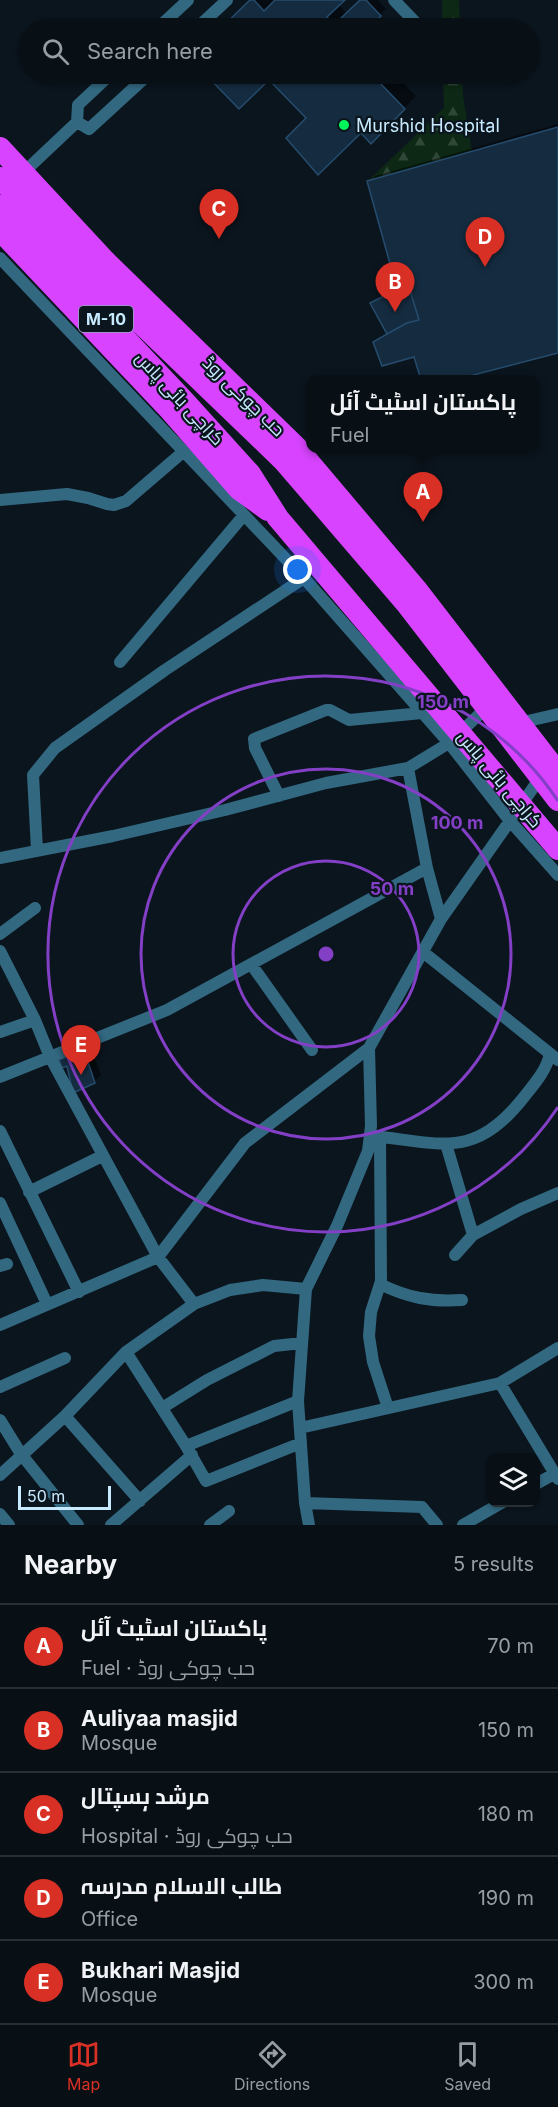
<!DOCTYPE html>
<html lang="en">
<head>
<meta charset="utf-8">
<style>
  body { margin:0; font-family:Inter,Cairo,sans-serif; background:#11191f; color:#f1f3f6 }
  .controls { position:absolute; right:18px; bottom:18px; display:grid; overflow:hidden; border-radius:12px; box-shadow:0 2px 4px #0004 }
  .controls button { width:54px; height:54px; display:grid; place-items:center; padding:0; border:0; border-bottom:2px solid #293035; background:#081016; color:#f1f3f6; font:30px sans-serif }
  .scale { position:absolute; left:18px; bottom:15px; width:93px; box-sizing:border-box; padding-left:6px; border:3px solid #c8eaff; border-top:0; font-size:16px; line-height:21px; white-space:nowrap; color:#c8eaff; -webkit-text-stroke:4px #0b151e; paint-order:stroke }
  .you { position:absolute; left:298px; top:570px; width:21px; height:21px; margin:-15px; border:4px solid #fff; border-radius:50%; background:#1a73e8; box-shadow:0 0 0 9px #1a73e833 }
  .badge { display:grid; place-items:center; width:39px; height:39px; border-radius:50%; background:#d93025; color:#fff; font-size:20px; font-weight:700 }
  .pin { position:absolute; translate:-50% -50px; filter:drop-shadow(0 2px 3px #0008) }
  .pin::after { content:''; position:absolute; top:32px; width:21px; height:18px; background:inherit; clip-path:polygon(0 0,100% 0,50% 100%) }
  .popup { position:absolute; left:306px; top:375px; width:234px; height:78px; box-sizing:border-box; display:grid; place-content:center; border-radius:12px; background:#081016; filter:drop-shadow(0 2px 4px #0005); font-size:20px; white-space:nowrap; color:#989da1 }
  .popup b { font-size:22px; color:#f1f3f6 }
  .popup::after { content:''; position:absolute; left:50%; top:100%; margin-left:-12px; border:12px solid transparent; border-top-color:#081016 }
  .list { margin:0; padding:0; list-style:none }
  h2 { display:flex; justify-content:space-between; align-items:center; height:78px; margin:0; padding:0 24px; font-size:26px }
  h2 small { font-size:20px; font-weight:400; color:#989da1 }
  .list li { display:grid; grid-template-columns:39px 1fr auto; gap:18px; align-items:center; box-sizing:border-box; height:84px; padding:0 24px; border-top:2px solid #293035 }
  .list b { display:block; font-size:22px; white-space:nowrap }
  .list p { margin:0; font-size:20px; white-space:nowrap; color:#989da1 }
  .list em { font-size:20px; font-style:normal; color:#989da1 }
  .icon { flex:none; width:33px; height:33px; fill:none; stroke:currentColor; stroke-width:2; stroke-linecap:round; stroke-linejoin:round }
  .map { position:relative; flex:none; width:558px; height:1525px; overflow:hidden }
  .search { position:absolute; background:#081016; box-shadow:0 2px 4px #0004; left:18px; right:18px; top:18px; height:66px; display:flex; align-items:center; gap:15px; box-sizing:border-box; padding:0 21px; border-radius:33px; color:#989da1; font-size:22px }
  .sheet { height:498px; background:#081016 }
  nav { display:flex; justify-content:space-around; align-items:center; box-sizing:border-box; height:84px; border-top:2px solid #293035; background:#081016; font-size:16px; color:#989da1 }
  nav a { display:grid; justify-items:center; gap:3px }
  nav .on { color:#d93025 }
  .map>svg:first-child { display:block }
  .forest { fill:url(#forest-firs) }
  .shadow { fill:#0007 }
  .building { fill:#152c40; stroke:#264c6e; stroke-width:1.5 }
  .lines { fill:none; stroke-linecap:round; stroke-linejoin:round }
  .street { stroke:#326880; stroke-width:12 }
  .highway { stroke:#d843ff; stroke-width:22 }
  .ring { fill:none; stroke:#833fc5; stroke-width:3 }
  .poi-dot { fill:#00f35a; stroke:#0b151e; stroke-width:2 }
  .labels { text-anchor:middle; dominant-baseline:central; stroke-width:4.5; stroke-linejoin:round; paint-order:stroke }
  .shield { fill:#0b151e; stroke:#8faabc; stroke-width:1.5 }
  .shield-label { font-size:16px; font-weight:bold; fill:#c8eaff }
  .poi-label { font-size:18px; fill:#c8eaff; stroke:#0b151e; text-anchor:start }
  .street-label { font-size:18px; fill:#c8eaff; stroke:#0b151e }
  .centre { fill:#833fc5; stroke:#0b151e; stroke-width:3 }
  .ring-label { font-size:18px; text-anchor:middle; font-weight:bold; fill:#833fc5; stroke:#0b151e; stroke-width:4.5; stroke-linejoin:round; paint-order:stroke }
</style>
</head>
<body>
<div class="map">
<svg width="558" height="1525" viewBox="0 0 558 1525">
  <defs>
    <pattern id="forest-firs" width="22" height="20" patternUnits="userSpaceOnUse" patternTransform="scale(1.5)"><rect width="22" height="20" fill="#0d2814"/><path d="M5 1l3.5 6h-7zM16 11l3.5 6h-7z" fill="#2f4737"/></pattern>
  </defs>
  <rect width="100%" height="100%" fill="#0b151e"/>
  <path class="forest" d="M442,0h17l1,28h-18z
    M443,74h19l1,22 9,56 -104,29 76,-73z"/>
  <path class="shadow" d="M252,0h90l-4,4 9,10 15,-14h16l8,9 -21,19h-142z
    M396,23l5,5h-10z
    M207,74h187l22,22 -45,46 -10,-11 -53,-13 -39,-40 -30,29z
    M558,124v228l-143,3 -40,-13 12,-10 -15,-28 6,-7 20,-10 -29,-105 6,-6z
    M90,1045l11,30 -7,6 -33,-21 6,-6z"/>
  <path class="building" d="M250,0h4l10,11 11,-11h70l-18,17 11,11h-117z
    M360,0h6l15,16 -13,12h-21l-8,-8z
    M205,74h186l-10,10 24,25 -34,35 -10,-11 -43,42 -32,-37 20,-20 -37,-38 -30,29z
    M558,127v226l-104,27h-33l-7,-23 -32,9 -9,-24 14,-8 -17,-31 27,-14 -30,-108z
    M409,287l10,33 -12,3 -20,11 -17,-31 27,-14z
    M84,1050l11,33 -22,10 -6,-27 -5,2 -3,-8z"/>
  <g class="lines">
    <path class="street" d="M394,0l22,23
      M158,28l30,-28
      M197,28l30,-28
      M77,122l1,-17 33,-31
      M23,173l54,-51 12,7 60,-55
      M0,258l304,320 145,165 61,78 48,54
      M0,500l67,-6 21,4 19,6 7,1 12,-4 57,-49
      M120,662l124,-147
      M519,723l39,-9
      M408,768l19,100 14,51
      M279,796l-24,-48 -1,-9 72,-29h4l19,10 73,-7
      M37,850l-4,-75 22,-27 110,-78 139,-92
      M0,858l113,-22 112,-26 101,-27 82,-15 41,-25 37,-35
      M0,934l35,-26
      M0,951l35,69 15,37 108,200 36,47
      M423,952l135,108
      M251,964l61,86
      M0,1032l35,-12
      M0,1077l167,-67 260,-142
      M0,1131l79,161
      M374,1136c70,8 101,23 150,-39 11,-14 22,-26 26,-43
      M380,1137l1,144 -10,31 -2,24 4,26 15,46
      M446,1144l27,91
      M29,1192l73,-36
      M0,1203l47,101
      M455,1255l18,-20 48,-26 37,-16
      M0,1266l7,-2
      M380,1284c28,14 51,18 82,16
      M0,1325l158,-68 87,-114 124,-95 72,-129 99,-141
      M126,1352l60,94 20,35 95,-38
      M500,1383l58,-35
      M0,1387l65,-29
      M162,1408l45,-28 67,-34 28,-3
      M65,1416l75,85
      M0,1420l21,34 57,71
      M300,1428l200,-45 58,96
      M186,1446l112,-45
      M0,1475l65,-59 61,-64 68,-48 36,-14 33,-5 43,4
      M536,1484l18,-10
      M305,1503l117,4 15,18
      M0,1514l9,11
      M111,1525l81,-70
      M210,1525l19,-14
      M309,1525l-4,-22 -7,-102 8,-112 31,-63 31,-75 3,-25 -2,-78
      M463,1525l40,-23"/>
    <path class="highway" d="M0,148l105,113 192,187 119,141 142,184
      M0,178l91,97 193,186 122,142 152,197
      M0,206l184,195 66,73 28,44 280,331
      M0,230l170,180 69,79 29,21"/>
  </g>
  <g class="ring">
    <circle cx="326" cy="954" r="93"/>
    <circle cx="326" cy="954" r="185"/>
    <path d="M558 1107A278 278 0 1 1 558 801"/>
  </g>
  <circle class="poi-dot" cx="344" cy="125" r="6"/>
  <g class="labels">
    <rect class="shield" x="79" y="306" width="54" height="26" rx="4.5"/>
    <g class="shield-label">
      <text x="106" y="319">M-10</text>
    </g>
    <g class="poi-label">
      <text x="356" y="125">Murshid Hospital</text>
    </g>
    <g class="street-label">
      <text transform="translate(244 396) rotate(44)">حب چوکی روڈ</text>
      <text transform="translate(180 398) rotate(47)">کراچی بائی پاس</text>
      <text transform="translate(500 779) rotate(50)">کراچی بائی پاس</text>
    </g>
  </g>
  <circle cx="326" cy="954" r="9" class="centre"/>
  <g class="ring-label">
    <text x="443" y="708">150 m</text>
    <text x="457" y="829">100 m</text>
    <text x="392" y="895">50 m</text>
  </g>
</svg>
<div class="controls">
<button><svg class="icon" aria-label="layers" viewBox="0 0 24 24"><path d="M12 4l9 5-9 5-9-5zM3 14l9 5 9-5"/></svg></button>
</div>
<div class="scale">50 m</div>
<div class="you"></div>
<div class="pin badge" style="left:423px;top:522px">A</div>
<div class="popup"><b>پاکستان اسٹیٹ آئل</b>Fuel</div>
<div class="pin badge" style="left:395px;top:312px">B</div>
<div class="pin badge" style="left:219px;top:239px">C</div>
<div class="pin badge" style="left:485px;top:267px">D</div>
<div class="pin badge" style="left:81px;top:1075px">E</div>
<div class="search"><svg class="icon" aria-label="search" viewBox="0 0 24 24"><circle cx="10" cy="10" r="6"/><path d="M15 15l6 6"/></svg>Search here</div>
</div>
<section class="sheet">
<h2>Nearby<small>5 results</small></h2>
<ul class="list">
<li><span class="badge">A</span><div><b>پاکستان اسٹیٹ آئل</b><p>Fuel · حب چوکی روڈ</p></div><em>70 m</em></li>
<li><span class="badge">B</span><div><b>Auliyaa masjid</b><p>Mosque</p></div><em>150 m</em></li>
<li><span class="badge">C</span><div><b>مرشد ہسپتال</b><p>Hospital · حب چوکی روڈ</p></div><em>180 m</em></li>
<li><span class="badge">D</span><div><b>طالب الاسلام مدرسہ</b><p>Office</p></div><em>190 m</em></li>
<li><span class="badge">E</span><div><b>Bukhari Masjid</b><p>Mosque</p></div><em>300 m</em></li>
</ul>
</section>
<nav>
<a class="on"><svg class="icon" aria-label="map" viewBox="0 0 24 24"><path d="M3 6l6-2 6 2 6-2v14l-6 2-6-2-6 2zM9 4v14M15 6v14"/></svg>Map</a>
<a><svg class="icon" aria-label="directions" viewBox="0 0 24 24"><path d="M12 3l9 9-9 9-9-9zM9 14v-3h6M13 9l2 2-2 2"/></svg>Directions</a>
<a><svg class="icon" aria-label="saved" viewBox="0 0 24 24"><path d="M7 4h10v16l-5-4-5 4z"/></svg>Saved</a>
</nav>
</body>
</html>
